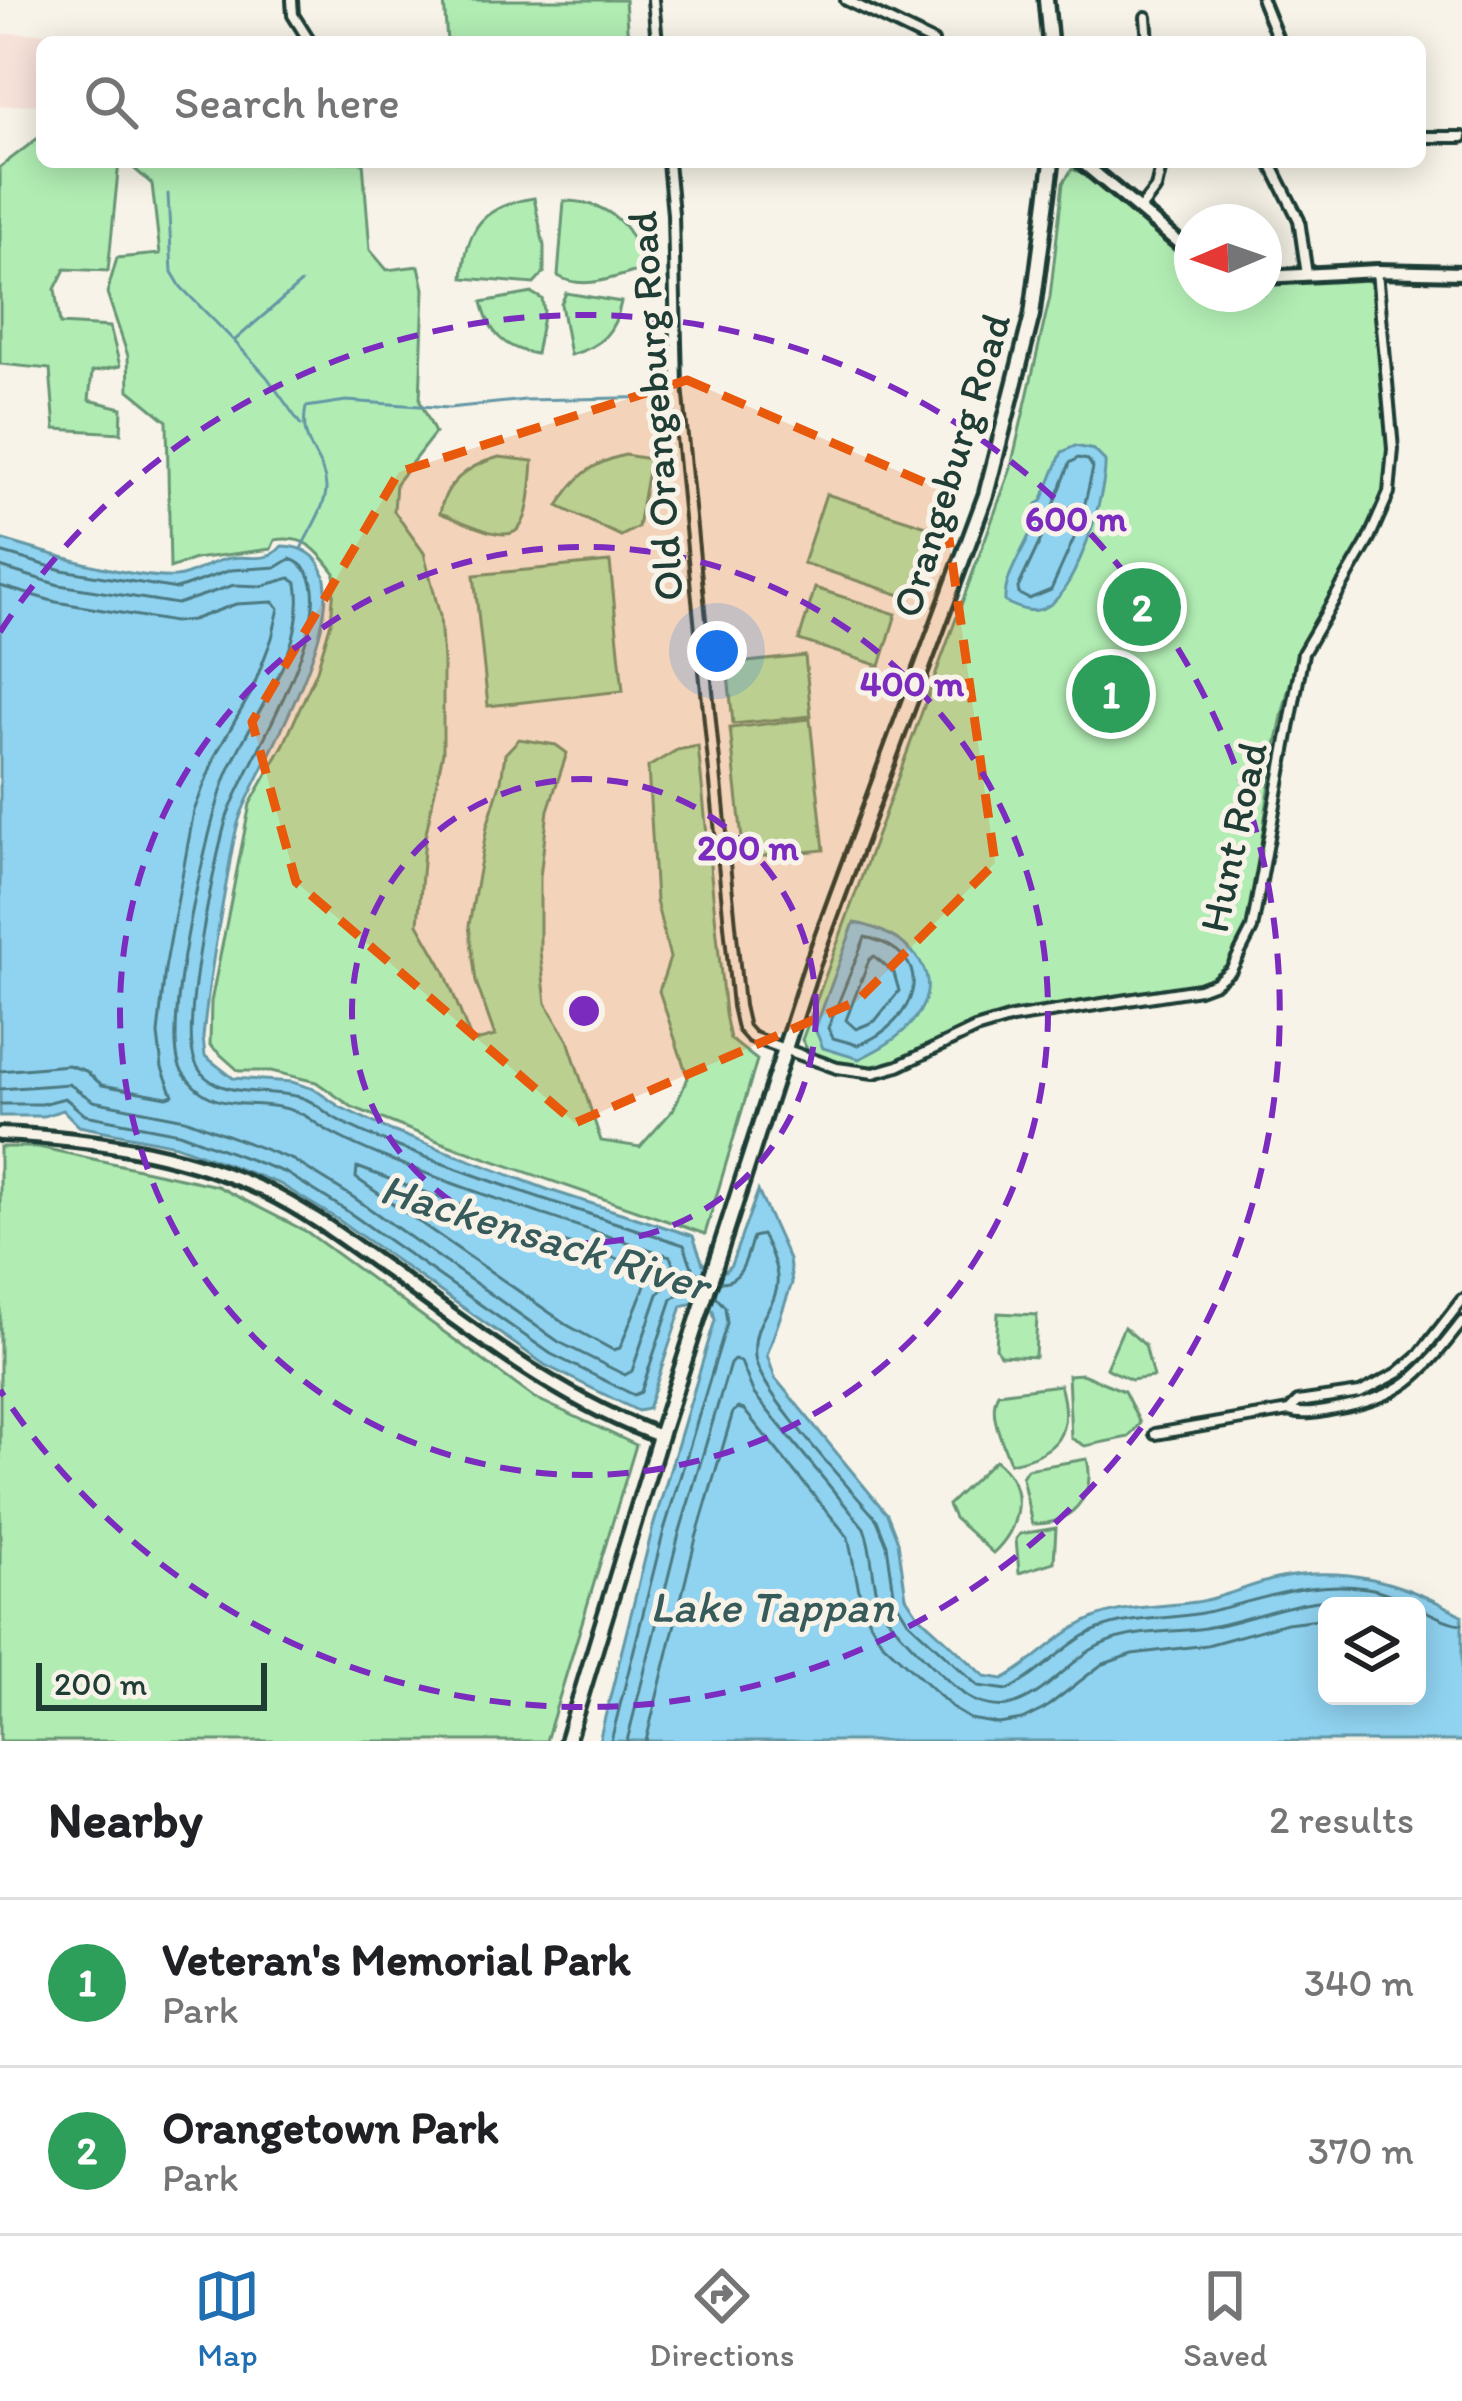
<!DOCTYPE html>
<html lang="en">
<head>
<meta charset="utf-8">
<style>
  body { margin:0; font-family:Itim,sans-serif; background:#f6f6f6; color:#202124 }
  .controls { position:absolute; right:36px; bottom:36px; display:grid; overflow:hidden; border-radius:18px; box-shadow:0 6px 30px #0003 }
  .controls button { width:108px; height:108px; display:grid; place-items:center; padding:0; border:0; border-bottom:3px solid #e0e0e0; background:#fff; color:#202124; font:60px sans-serif }
  .compass { position:absolute; left:1174px; top:204px; width:108px; height:108px; border-radius:50%; background:#fff; box-shadow:0 6px 30px #0003; rotate:268deg }
  .scale { position:absolute; left:36px; bottom:30px; width:231px; box-sizing:border-box; padding-left:12px; border:6px solid #1f3d34; border-top:0; font-size:33px; line-height:42px; white-space:nowrap; color:#1f3d34; -webkit-text-stroke:9px #f7f3e8; paint-order:stroke }
  .you { position:absolute; left:717px; top:651px; width:42px; height:42px; margin:-30px; border:9px solid #fff; border-radius:50%; background:#1a73e8; box-shadow:0 0 0 18px #1a73e833 }
  .badge { display:grid; place-items:center; width:78px; height:78px; border-radius:50%; background:#1f6fb2; color:#fff; font-size:39px; font-weight:700 }
  .pin { position:absolute; translate:-50% -50%; border:6px solid #fff; box-shadow:0 3px 12px #0006 }
  .list { margin:0; padding:0; list-style:none }
  h2 { display:flex; justify-content:space-between; align-items:center; height:156px; margin:0; padding:0 48px; font-size:51px }
  h2 small { font-size:39px; font-weight:400; color:#757577 }
  .list li { display:grid; grid-template-columns:78px 1fr auto; gap:36px; align-items:center; box-sizing:border-box; height:168px; padding:0 48px; border-top:3px solid #e0e0e0 }
  .list b { display:block; font-size:45px; white-space:nowrap }
  .list p { margin:0; font-size:39px; white-space:nowrap; color:#757577 }
  .list em { font-size:39px; font-style:normal; color:#757577 }
  .icon { flex:none; width:66px; height:66px; fill:none; stroke:currentColor; stroke-width:2; stroke-linecap:round; stroke-linejoin:round }
  .map { position:relative; flex:none; width:1462px; height:1741px; overflow:hidden }
  .search { position:absolute; background:#fff; box-shadow:0 6px 30px #0003; left:36px; right:36px; top:36px; height:132px; display:flex; align-items:center; gap:30px; box-sizing:border-box; padding:0 42px; border-radius:18px; color:#757577; font-size:45px }
  .sheet { height:492px; background:#fff }
  nav { display:flex; justify-content:space-around; align-items:center; box-sizing:border-box; height:168px; border-top:3px solid #e0e0e0; background:#fff; font-size:33px; color:#757577 }
  nav a { display:grid; justify-items:center; gap:6px }
  nav .on { color:#1f6fb2 }
  .map>svg:first-child { display:block }
  .built { fill:#f7e2da }
  .green { fill:#b1edb3; stroke:#689574; stroke-width:3 }
  .water { fill:#90d3f1; stroke:#6397a5; stroke-width:3; fill-rule:evenodd }
  .lines { fill:none; stroke-linecap:round; stroke-linejoin:round }
  .shore { stroke:#4c7980; stroke-width:3 }
  .stream { stroke:#6397a5; stroke-width:3 }
  .minor-casing { stroke:#1f3d34; stroke-width:16 }
  .tertiary-casing { stroke:#1f3d34; stroke-width:20 }
  .secondary-casing { stroke:#1f3d34; stroke-width:21 }
  .minor { stroke:#f7f3e8; stroke-width:8 }
  .tertiary { stroke:#f7f3e8; stroke-width:10 }
  .secondary { stroke:#f7f3e8; stroke-width:12 }
  .marked { fill:#e8590c; fill-opacity:0.2; stroke:#e8590c; stroke-width:9; stroke-dasharray:24 15; stroke-linejoin:round }
  .ring { fill:none; stroke:#7b2cbf; stroke-width:6; stroke-dasharray:21 15 }
  .labels { text-anchor:middle; dominant-baseline:central; stroke-width:10; stroke-linejoin:round; paint-order:stroke }
  .street-label { font-size:42px; fill:#1f3d34; stroke:#f7f3e8 }
  .water-label { font-size:45px; font-style:italic; fill:#365b5a; stroke:#f7f3e8 }
  .centre { fill:#7b2cbf; stroke:#f7f3e8; stroke-width:6 }
  .ring-label { font-size:36px; text-anchor:middle; font-weight:bold; fill:#7b2cbf; stroke:#f7f3e8; stroke-width:10; stroke-linejoin:round; paint-order:stroke }
</style>
</head>
<body>
<div class="map">
<svg width="1462" height="1741" viewBox="0 0 1462 1741">
  <rect width="100%" height="100%" fill="#f7f3e8"/>
  <filter id="ink" filterUnits="userSpaceOnUse"><feTurbulence type="fractalNoise" baseFrequency=".00833" numOctaves="2"/><feDisplacementMap in="SourceGraphic" scale="24" xChannelSelector="R" yChannelSelector="G"/><feConvolveMatrix kernelMatrix="1 2 1 2 8 2 1 2 1" color-interpolation-filters="sRGB"/></filter>
  <g filter="url(#ink)">
    <path class="built" d="M74,32l1,10h-33v62l-42,2v-72z"/>
    <path class="green" d="M444,0h181l3,42h-181z
      M42,135v27h77l-11,109 -43,-2 -10,20 5,35 50,3 10,39 -28,6 -3,28 33,8 -1,25 -66,-4 -5,-60 -50,-5v-197z
      M132,162h231l7,88 17,20 32,-4 5,23 -4,112 15,32 -39,50 -2,28 30,42 16,63 3,45v91l-18,86 -7,86 26,46 28,72 23,-6 -19,-54 -7,-57 18,-99 14,-45 4,-27 14,-15 37,6 11,8 -19,57 -8,67v74l6,52 22,37 33,101 39,6 33,-37 15,-32 -29,-87 11,-33 -14,-57 -8,-134 29,-17 21,-4 27,268 5,25 27,21 -52,174 -257,-89 -96,-38 -36,-25 -45,-11h-32l-29,-26 1,-43 39,-198 34,-60 33,-74 14,-48 4,-49c-18,-23 -29,-38 -60,-33l-4,9 -76,10 -25,9 -3,-147 -38,-31 -1,-34 -21,-63 10,-35 43,-4 -8,-70 -22,-19z
      M1072,169l18,7 87,76 15,8v34h72v-13l92,-5 15,6 6,13 12,175c-10,39 -28,75 -48,110 -13,21 -29,41 -38,64 -31,79 -39,195 -53,281 -14,30 -24,48 -55,62l-178,23 -46,14 -79,39 -25,4 -39,-7 -20,-9 -6,-11 208,-569 40,-174 13,-114z
      M534,198l10,48v27l-10,11 -71,-6c3,-51 21,-73 71,-80z
      M564,201c44,0 73,25 77,69 -26,7 -58,21 -83,6z
      M532,293l10,6 2,12 -8,43c-33,-6 -46,-20 -54,-52z
      M566,293l55,9c-6,30 -20,45 -51,53l-9,-51z
      M625,455l25,4 -12,68 -17,9 -63,-30c17,-29 33,-43 67,-51z
      M499,457l34,4c-6,92 -17,82 -93,52 5,-32 30,-48 59,-56z
      M826,494l107,34 -23,70 -107,-35z
      M610,562l13,129 -135,15 -14,-131z
      M815,588l81,26 -16,52 -81,-26z
      M805,656l6,60 -78,8 -6,-60z
      M810,719l14,131 -80,8 -14,-130z
      M0,1147h38l179,39 90,46 226,165 103,48 -90,296h-546z
      M998,1313l39,2 -2,42 -35,-2 -4,-7z
      M1124,1327l21,18 8,32 -22,3 -25,-12z
      M1082,1374l42,17 16,32 -11,14 -44,9 -14,-8 -3,-63z
      M1060,1385c14,49 -3,69 -50,78 -7,-21 -23,-50 -12,-70z
      M1087,1459c10,39 -18,66 -55,65l-10,-47 5,-8z
      M995,1460c33,25 27,66 -2,93l-39,-35 -6,-13z
      M1056,1528l-2,34 -35,11 -3,-34 4,-5z"/>
    <path class="water" d="M1075,446l19,4 11,11c2,31 -29,130 -57,145 -15,9 -28,3 -43,-4 -2,-34 34,-67 32,-98l5,-3 20,-49z
      M0,539c43,13 133,41 176,38 18,-2 35,-16 54,-19 20,-3 37,6 52,-12 114,3 -28,227 -42,271 -8,23 -10,49 -15,73 -9,49 -17,97 -22,147l2,19 28,22 59,4 22,7 26,18 52,24 157,59 144,46 10,28 22,7 6,-6 27,-74 31,69 3,23 -25,72 8,23 112,136 11,28 8,55 12,18 67,61 18,3c28,-14 48,-38 75,-53 36,-22 78,-18 118,-24 27,-4 53,-17 80,-23 69,-15 126,3 186,36v126h-863l54,-214 62,-207 -2,-9 -16,-9 -15,4 -34,103 -10,2 -93,-46 -208,-146 -57,-35 -104,-39 -97,-19 -16,-16 -19,6h-44zM1327,1606h90v90h-90z
      M854,923c36,5 89,38 69,82 -12,27 -39,42 -64,54l-36,-11 -8,-19z"/>
    <g class="lines">
      <path class="shore" d="M1078,458l10,2 5,8 -13,57 -29,65 -22,9 -10,-5 -1,-6 24,-51 28,-74z
        M0,552l62,18 115,19 54,-19 46,-3 13,-8c75,25 -52,215 -64,261 -12,47 -42,192 -33,234 10,50 76,32 110,44 12,4 20,13 30,19 18,11 39,19 58,27 97,38 195,69 293,101l9,25 9,7
        M0,567l59,18 118,19 57,-19 28,1 28,-8 7,5c11,71 -47,132 -71,194 -17,44 -67,257 -44,294 31,49 73,24 115,41 12,4 20,13 31,19 18,10 38,19 58,27 93,37 188,67 284,98l7,19 -19,19 -26,77 -7,4 -66,-33 -206,-145 -60,-37 -108,-41 -92,-18 -24,-17 -69,5
        M0,586l56,16 118,20 18,-2 44,-16 37,-2 6,6 -7,30 -21,55 -35,61 -22,57 -29,158 -7,65 4,34 11,27 -6,2 -65,-12 -16,-14 -18,-6 -68,6
        M865,937c77,18 52,86 -7,108l-25,-7 -5,-10z
        M874,956l20,17 5,18 -24,30 -19,8 -10,-9 23,-60z
        M0,1104h42l23,-6 20,17 94,18 107,40 58,36 207,145 83,41 7,-3 31,-93 11,-8 15,-1
        M357,1167l177,66 113,35 2,7 -29,73 -7,2 -44,-24 -213,-148z
        M719,1282c25,1 27,-26 34,-45l9,-2c40,73 -12,67 -7,122 3,34 96,132 122,163l10,25 8,55 13,21 70,65 30,4c29,-14 49,-38 76,-54 37,-21 79,-15 118,-23 57,-12 106,-34 165,-25 34,5 67,33 95,36
        M611,1741l53,-211 63,-207 -2,-16 -10,-11
        M627,1741l52,-207 51,-170 4,-4 7,2 13,32 110,134c10,26 7,56 18,80 7,17 73,82 89,91 9,5 26,9 36,7 33,-6 57,-39 84,-56 32,-20 71,-17 107,-21 61,-8 116,-43 179,-23
        M646,1741l50,-203 37,-126 5,-4 6,2 104,127 15,73 18,31 74,69 15,9 29,5 23,-4 22,-11 57,-44 31,-11 75,-9 80,-22 40,-5"/>
      <path class="stream" d="M168,194l4,78 9,15 53,54
        M301,425l-34,-48 -33,-36 67,-58
        M301,549c7,-17 26,-43 25,-62 -2,-31 -28,-41 -20,-80l40,-6 103,7 76,-8 145,-3"/>
      <defs>
        <path id="minor" d="M292,0l1,15 17,27
          M653,0l4,42
          M846,0l87,42
          M1262,0l17,42
          M1146,17l2,25
          M1420,137h42
          M668,162l5,52 4,172 61,620 5,22 8,9 86,31 37,5 24,-7 77,-37 37,-11 187,-29 16,-6 16,-13 21,-41 51,-276 64,-110 22,-50 4,-44 -16,-178
          M1270,162l29,58 8,55
          M1139,210l17,-22 6,-26
          M1289,1411l9,-9 62,-9 38,-20 22,-19 42,-54
          M1155,1434l134,-23c16,5 30,1 46,-2 70,-12 86,-35 127,-87"/>
        <path id="tertiary" d="M1082,162l110,92
          M1264,277l113,-6 85,2
          M0,1134c90,4 184,18 266,57 39,19 73,44 108,69 91,64 180,138 286,176"/>
        <path id="secondary" d="M1046,0l4,42
          M567,1741l93,-305 152,-471 174,-470 46,-180 20,-153"/>
      </defs>
      <use href="#minor" class="minor-casing"/>
      <use href="#tertiary" class="tertiary-casing"/>
      <use href="#secondary" class="secondary-casing"/>
      <use href="#minor" class="minor"/>
      <use href="#tertiary" class="tertiary"/>
      <use href="#secondary" class="secondary"/>
    </g>
  </g>
  <path class="marked" d="M687,380l255,110 53,373 -138,138 -282,122 -279,-241 -44,-160 147,-250z"/>
  <g class="ring">
    <circle cx="584" cy="1011" r="232"/>
    <circle cx="584" cy="1011" r="464"/>
    <path d="M0 632A696 696 0 1 1 0 1390"/>
  </g>
  <g class="labels">
    <g class="street-label">
      <text transform="translate(655 406) rotate(-94)">Old Orangeburg Road</text>
      <text transform="translate(951 465) rotate(-73)">Orangeburg Road</text>
      <text transform="translate(1233 837) rotate(-78)">Hunt Road</text>
    </g>
    <g class="water-label">
      <text transform="translate(545 1236) rotate(17)">Hackensack River</text>
      <text x="772" y="1606">Lake Tappan</text>
    </g>
  </g>
  <circle cx="584" cy="1011" r="18" class="centre"/>
  <g class="ring-label">
    <text x="1076" y="531">600 m</text>
    <text x="912" y="696">400 m</text>
    <text x="748" y="860">200 m</text>
  </g>
</svg>
<div class="controls">
<button><svg class="icon" aria-label="layers" viewBox="0 0 24 24"><path d="M12 4l9 5-9 5-9-5zM3 14l9 5 9-5"/></svg></button>
</div>
<svg class="compass" viewBox="-18 -18 36 36"><path d="M0-13l5 13h-10z" fill="#e53935"/><path d="M0 13l5-13h-10z" fill="#757577"/></svg>
<div class="scale">200 m</div>
<div class="you"></div>
<div class="pin badge" style="left:1111px;top:694px;background:#2e9e5b">1</div>
<div class="pin badge" style="left:1142px;top:607px;background:#2e9e5b">2</div>
<div class="search"><svg class="icon" aria-label="search" viewBox="0 0 24 24"><circle cx="10" cy="10" r="6"/><path d="M15 15l6 6"/></svg>Search here</div>
</div>
<section class="sheet">
<h2>Nearby<small>2 results</small></h2>
<ul class="list">
<li><span class="badge" style="background:#2e9e5b">1</span><div><b>Veteran's Memorial Park</b><p>Park</p></div><em>340 m</em></li>
<li><span class="badge" style="background:#2e9e5b">2</span><div><b>Orangetown Park</b><p>Park</p></div><em>370 m</em></li>
</ul>
</section>
<nav>
<a class="on"><svg class="icon" aria-label="map" viewBox="0 0 24 24"><path d="M3 6l6-2 6 2 6-2v14l-6 2-6-2-6 2zM9 4v14M15 6v14"/></svg>Map</a>
<a><svg class="icon" aria-label="directions" viewBox="0 0 24 24"><path d="M12 3l9 9-9 9-9-9zM9 14v-3h6M13 9l2 2-2 2"/></svg>Directions</a>
<a><svg class="icon" aria-label="saved" viewBox="0 0 24 24"><path d="M7 4h10v16l-5-4-5 4z"/></svg>Saved</a>
</nav>
</body>
</html>
